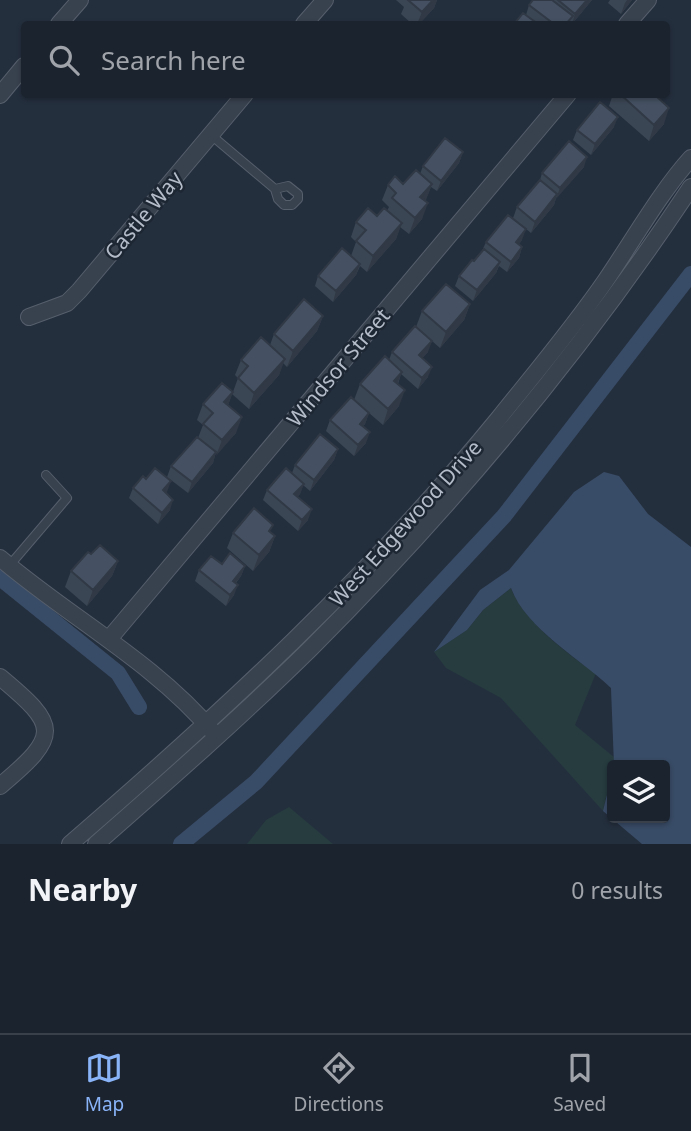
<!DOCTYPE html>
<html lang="en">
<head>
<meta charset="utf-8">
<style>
  body { margin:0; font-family:"Noto Sans",sans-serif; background:#282f3a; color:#f1f3f6 }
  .controls { position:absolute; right:21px; bottom:21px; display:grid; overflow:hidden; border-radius:7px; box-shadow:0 2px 5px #0004 }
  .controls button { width:63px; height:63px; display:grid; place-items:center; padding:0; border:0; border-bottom:2px solid #39404a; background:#1b232e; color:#f1f3f6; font:35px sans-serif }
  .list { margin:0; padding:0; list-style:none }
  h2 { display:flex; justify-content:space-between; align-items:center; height:91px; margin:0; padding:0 28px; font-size:30px }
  h2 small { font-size:23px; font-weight:400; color:#a0a4aa }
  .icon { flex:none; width:38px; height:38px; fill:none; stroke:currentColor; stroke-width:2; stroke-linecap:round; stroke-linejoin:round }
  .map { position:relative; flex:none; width:691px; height:844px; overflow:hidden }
  .search { position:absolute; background:#1b232e; box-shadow:0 2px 5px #0004; left:21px; right:21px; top:21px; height:77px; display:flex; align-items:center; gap:18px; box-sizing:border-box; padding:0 24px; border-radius:7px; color:#a0a4aa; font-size:26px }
  .sheet { height:189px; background:#1b232e }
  nav { display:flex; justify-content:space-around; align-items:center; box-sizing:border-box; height:98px; border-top:2px solid #39404a; background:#1b232e; font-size:19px; color:#a0a4aa }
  nav a { display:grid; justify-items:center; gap:4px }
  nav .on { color:#8ab4f8 }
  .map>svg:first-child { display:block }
  .green { fill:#263c3f }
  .water { fill:#394c67 }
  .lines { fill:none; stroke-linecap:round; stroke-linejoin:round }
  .canal { stroke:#394c67; stroke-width:16 }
  .lane-casing { stroke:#565f6c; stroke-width:10 }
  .street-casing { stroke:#565f6c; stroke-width:18 }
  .lane { stroke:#38414e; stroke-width:8 }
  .street { stroke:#38414e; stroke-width:16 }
  .wall { fill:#3b4654 }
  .shaded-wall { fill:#303945 }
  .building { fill:#455162; stroke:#303945; stroke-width:2 }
  .labels { text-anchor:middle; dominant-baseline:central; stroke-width:5; stroke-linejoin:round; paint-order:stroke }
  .street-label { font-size:21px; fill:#b4bcc9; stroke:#1d2633 }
</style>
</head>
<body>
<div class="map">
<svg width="691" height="844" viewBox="0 0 691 844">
  <rect width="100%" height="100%" fill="#242f3e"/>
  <path class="green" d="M511,588c11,31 58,68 85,85l-21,52 40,33 -12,53 -102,-113 -55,-30 -12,-16 33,-22 16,-20z
    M289,807l44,37h-86l19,-24z"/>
  <path class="water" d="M604,472l15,4 29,38 43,33v297h-49l-39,-33 9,-37v44h53v-53h-51l-3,-77c-30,-29 -85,-59 -100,-100l-28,22 -16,20 -33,22 46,-62 29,-20 65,-78z"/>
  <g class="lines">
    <path class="canal" d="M0,578l118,95 21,34
      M181,844l75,-62 248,-266 187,-242"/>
    <defs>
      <path id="lane" d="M211,135l64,54 3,10 6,6h8l6,-6v-5l-10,-8 -13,3
        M9,566l58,-68 -21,-23"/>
      <path id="street" d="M59,24l21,-24
        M304,24l21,-24
        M627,24l21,-24
        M0,95l24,-29
        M29,317l38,-14 12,-12 166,-197
        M0,558c69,59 154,104 213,174
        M109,639l459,-545
        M0,677c59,49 61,58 0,109
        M70,844c153,-132 301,-269 429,-426 36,-45 74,-90 107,-138 26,-38 55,-89 85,-122
        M96,844c73,-64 146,-128 215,-196 141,-141 270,-295 380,-461"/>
    </defs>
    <use href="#lane" class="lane-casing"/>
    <use href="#street" class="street-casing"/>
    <use href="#lane" class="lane"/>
    <use href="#street" class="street"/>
  </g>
  <path class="wall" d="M396,0h41l-3,8 -15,16h-7l-11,-10 3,-7z
    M554,0h38l-20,24h-58l12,-9 3,-10z
    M610,0h22l-11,14 -13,-11z
    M613,94h41l10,30 -15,17 -40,-35z
    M614,127l-23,28 -18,-15 4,-10z
    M463,152l-4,11 -22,28 -6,-4 -6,14 -3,18 -13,15 -9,-7 -4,12 -29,33 -7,-6 -4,9 -23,27 -18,-16 3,-10 33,-20 5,-14 -5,-5 5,-15 21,-6 10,-5 2,-4 -7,-7 6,-15 15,-1 17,-10 3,-8z
    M584,167l-28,31 -2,7 -23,28 -18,-15 4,-11 23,-27 2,-7z
    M522,240l-3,4 3,3 -3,11 -12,14 -8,-6 -3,7 -23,28 -18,-15 4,-10 23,-25 4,-9z
    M470,304l-6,16 -24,28 -24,-21 6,-16z
    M323,316l-6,15 -30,36 -4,-4 -4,12 -30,34 -17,-15 -4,11 8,28 -21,22 -2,8 -25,30 -21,-16 4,-11 27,-28 5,-13 -6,-5 6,-16 30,-12 5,-14 -3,-3 6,-15 29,-15 4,-11z
    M392,352h36l-6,6 6,19 -10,12 -17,-15 -3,10 1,22 -16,19 -14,-12 -4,11 -2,2 3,17 -12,13 -28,-25 4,-11 24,-20 6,-16 29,-24z
    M338,449l-4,11 -24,31 -7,-6 -3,9 -3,3 11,23 -10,11 -35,-31 4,-10 25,-17 3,-8z
    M146,479l21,13 -1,1 4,17 -12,14 -29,-26 4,-10z
    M233,533h38l4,3 -6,16 -16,19 -26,-23z
    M91,554l27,7 -6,15 -25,30 -22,-19 6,-16z
    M222,564l23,2 -4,10 -5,7 -2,12 -8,11 -31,-25 4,-11z"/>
  <path class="shaded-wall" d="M433,0h4l-3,8 -15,16h-2l5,-12z
    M587,0h5l-20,24 3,-10z
    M627,0h5l-11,14 4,-11z
    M669,108l-5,16 -15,17 5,-16z
    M618,117l-4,10 -23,28 4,-11z
    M463,152l-4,11 -22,28 4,-10z
    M587,157l-3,10 -28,32 4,-11z
    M432,184l-6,16 -12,13 6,-16z
    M557,194l-3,11 -23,28 4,-11z
    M428,203l-6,16 -13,15 6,-16z
    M402,223l-6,16 -29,33 6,-16z
    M526,229l-4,11 -10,13 4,-11z
    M522,247l-3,11 -12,14 4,-10z
    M500,262l-4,11 -23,28 4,-11z
    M360,264l-4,11 -23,27 3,-11z
    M470,304l-6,16 -24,28 6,-16z
    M323,316l-6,15 -30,36 6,-16z
    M432,341l-4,11 -13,14 4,-11z
    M285,359l-6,16 -30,34 5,-16z
    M432,367l-4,10 -10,12 4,-11z
    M402,372l-6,15 -2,-6z
    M405,390l-6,16 -16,19 5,-16z
    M233,392l-6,16 -3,-6z
    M369,413l-4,11 -9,10 4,-10z
    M242,417l-6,16 -20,23 6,-16z
    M370,432l-4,11 -12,13 4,-11z
    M338,449l-4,11 -24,31 4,-11z
    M216,452l-3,11 -25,30 4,-11z
    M171,481l-4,11 -8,9 4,-11z
    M304,484l-4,10 -10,11 4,-11z
    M173,500l-3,10 -12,14 4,-11z
    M312,509l-4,11 -10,11 4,-11z
    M275,536l-6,16 -16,19 6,-16z
    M118,561l-6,15 -25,30 6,-16z
    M245,566l-4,10 -12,15 4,-10z
    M238,585l-4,10 -8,11 4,-11z"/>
  <path class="building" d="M408,0h25l-11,12z
    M533,0h19l21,16 -7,8h-12l-25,-19z
    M558,0h29l-12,14z
    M523,13l15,11h-24z
    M620,94h34l15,14 -15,17z
    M600,102l18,15 -23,27 -18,-14z
    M445,138l18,14 -22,29 -18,-15z
    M569,141l18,16 -27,31 -18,-15z
    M416,170l16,14 -12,13 8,6 -13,15 -23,-20 4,-5 -8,-8 7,-9 8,8z
    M540,180l17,14 -22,28 -18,-15z
    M368,208l9,8 7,-8 18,15 -29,33 -17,-15 10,-11 -10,-8z
    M508,215l18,14 -10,13 6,5 -11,15 -25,-20z
    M342,248l18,16 -24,27 -18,-15z
    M484,249l16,13 -23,28 -18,-14 13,-16 2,1z
    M446,284l24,20 -24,28 -24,-21z
    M304,299l19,17 -30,35 -19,-17z
    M415,326l17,15 -13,14 13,12 -10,11 -30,-26z
    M261,337l24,22 -31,34 -16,-15 10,-12 -7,-6z
    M385,356l17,16 -8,9 11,9 -17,19 -28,-25z
    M222,383l11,9 -9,10 18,15 -20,23 -19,-16 10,-11 -10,-9z
    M351,397l18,16 -9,11 10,8 -12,13 -28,-25z
    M320,434l18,15 -24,31 -19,-15z
    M197,437l19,15 -24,30 -21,-16z
    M155,468l16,13 -8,9 10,10 -11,13 -29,-25 10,-12 3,3z
    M286,468l18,16 -10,10 18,15 -10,11 -35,-30z
    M254,508l19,17 -4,6 6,5 -16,19 -26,-22z
    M100,545l18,16 -25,29 -22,-19 17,-19 3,2z
    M230,553l15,13 -12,15 5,4 -8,10 -31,-25 12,-14 11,8z"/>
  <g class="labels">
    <g class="street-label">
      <text transform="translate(143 215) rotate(-50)">Castle Way</text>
      <text transform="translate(338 367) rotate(-50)">Windsor Street</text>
      <text transform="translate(405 523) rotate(-48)">West Edgewood Drive</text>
    </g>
  </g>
</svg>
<div class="controls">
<button><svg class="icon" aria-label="layers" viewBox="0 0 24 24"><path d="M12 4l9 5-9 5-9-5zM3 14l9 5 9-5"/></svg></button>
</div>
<div class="search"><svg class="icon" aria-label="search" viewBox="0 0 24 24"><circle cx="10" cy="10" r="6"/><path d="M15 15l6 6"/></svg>Search here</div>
</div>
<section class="sheet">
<h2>Nearby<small>0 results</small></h2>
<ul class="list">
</ul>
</section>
<nav>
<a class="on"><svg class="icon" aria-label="map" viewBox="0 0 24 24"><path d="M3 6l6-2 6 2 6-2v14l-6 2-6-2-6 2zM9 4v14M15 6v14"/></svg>Map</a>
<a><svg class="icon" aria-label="directions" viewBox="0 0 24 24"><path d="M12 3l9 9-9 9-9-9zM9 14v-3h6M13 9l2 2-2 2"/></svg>Directions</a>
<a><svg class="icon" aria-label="saved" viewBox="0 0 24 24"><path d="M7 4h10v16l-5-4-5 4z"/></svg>Saved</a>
</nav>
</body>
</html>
